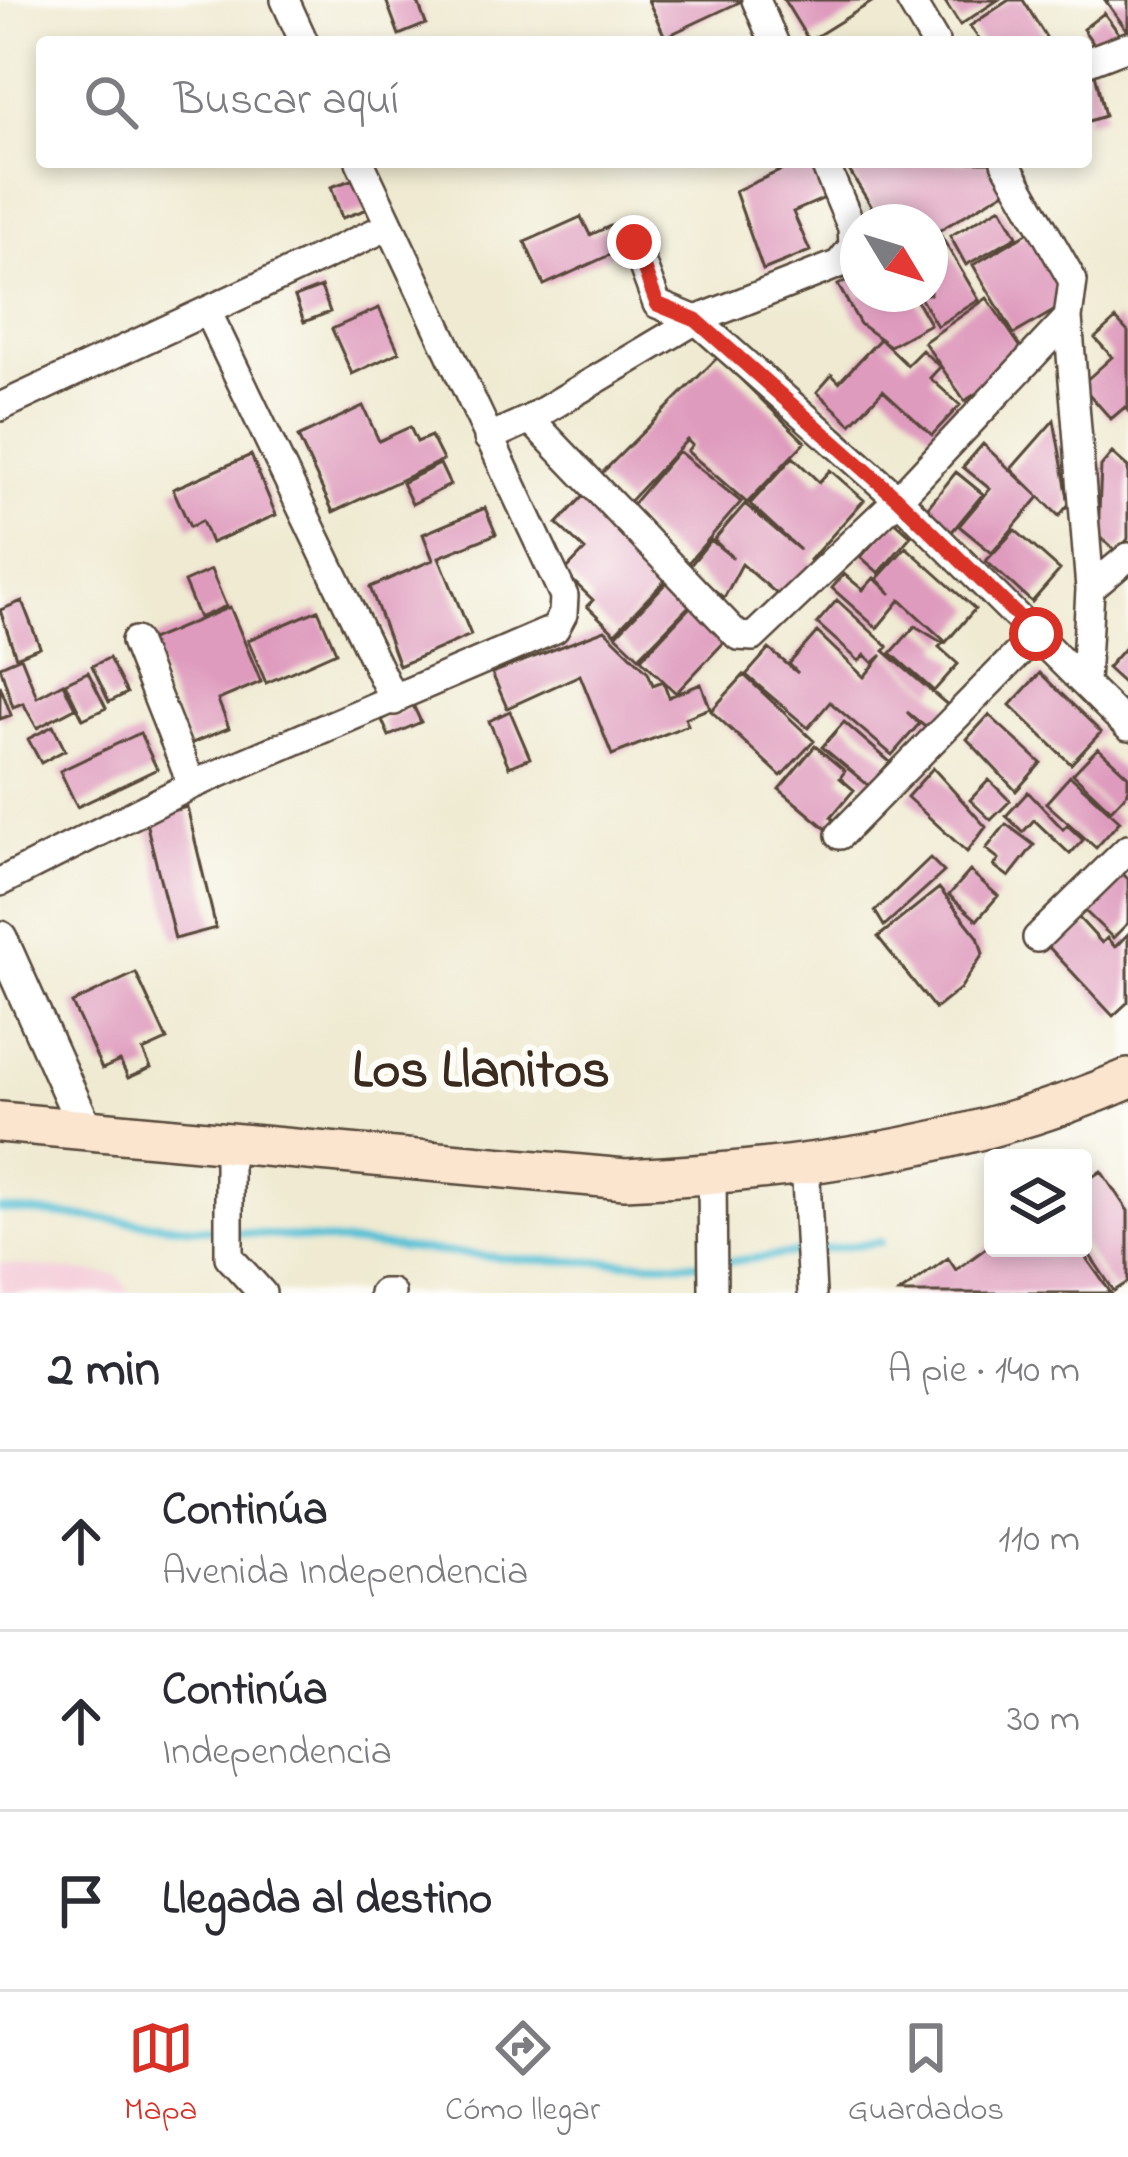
<!DOCTYPE html>
<html lang="es">
<head>
<meta charset="utf-8">
<style>
  body { margin:0; font-family:"Indie Flower",sans-serif; background:#f2f2f3; color:#2b2b33 }
  .controls { position:absolute; right:36px; bottom:36px; display:grid; overflow:hidden; border-radius:12px; box-shadow:0 6px 18px #0003 }
  .controls button { width:108px; height:108px; display:grid; place-items:center; padding:0; border:0; border-bottom:3px solid #e1e1e2; background:#fff; color:#2b2b33; font:60px sans-serif }
  .compass { position:absolute; left:840px; top:204px; width:108px; height:108px; border-radius:50%; background:#fff; box-shadow:0 6px 18px #0003; rotate:128deg }
  .stop { position:absolute; width:36px; height:36px; margin:-27px; border:9px solid #d93025; border-radius:50%; background:#fff }
  .stop.end { background:#d93025; border-color:#fff; box-shadow:0 3px 12px #0008 }
  .list { margin:0; padding:0; list-style:none }
  h2 { display:flex; justify-content:space-between; align-items:center; height:156px; margin:0; padding:0 48px; font-size:51px }
  h2 small { font-size:39px; font-weight:400; color:#7c7c81 }
  .list li { display:grid; grid-template-columns:78px 1fr auto; gap:36px; align-items:center; box-sizing:border-box; height:180px; padding:0 48px; border-top:3px solid #e1e1e2 }
  .list b { display:block; font-size:45px; white-space:nowrap }
  .list p { margin:0; font-size:39px; white-space:nowrap; color:#7c7c81 }
  .list em { font-size:39px; font-style:normal; color:#7c7c81 }
  .icon { flex:none; width:66px; height:66px; fill:none; stroke:currentColor; stroke-width:2; stroke-linecap:round; stroke-linejoin:round }
  .map { position:relative; flex:none; width:1128px; height:1293px; overflow:hidden }
  .search { position:absolute; background:#fff; box-shadow:0 6px 18px #0003; left:36px; right:36px; top:36px; height:132px; display:flex; align-items:center; gap:30px; box-sizing:border-box; padding:0 42px; border-radius:12px; color:#7c7c81; font-size:45px }
  .sheet { height:696px; background:#fff }
  nav { display:flex; justify-content:space-around; align-items:center; box-sizing:border-box; height:168px; border-top:3px solid #e1e1e2; background:#fff; font-size:33px; color:#7c7c81 }
  nav a { display:grid; justify-items:center; gap:6px }
  nav .on { color:#d93025 }
  .map>svg:first-child { display:block }
  .built { fill:#f5cfdb }
  .lines { fill:none; stroke-linecap:round; stroke-linejoin:round }
  .stream { stroke:#58c1d5; stroke-width:8 }
  .building { fill:#df9bbe }
  .minor-casing { stroke:#564739; stroke-width:32 }
  .tertiary-casing { stroke:#564739; stroke-width:38 }
  .secondary-casing { stroke:#564739; stroke-width:44 }
  .minor { stroke:#fff; stroke-width:27 }
  .tertiary { stroke:#fff; stroke-width:33 }
  .secondary { stroke:#fbe5cf; stroke-width:39 }
  .route { stroke:#d93025; stroke-width:15 }
  .labels { text-anchor:middle; dominant-baseline:central; stroke-width:12; stroke-linejoin:round; paint-order:stroke }
  .neighbourhood-label { font-size:54px; font-weight:bold; fill:#3b2a1e; stroke:#fdfcf7 }
</style>
</head>
<body>
<div class="map">
<svg width="1128" height="1293" viewBox="0 0 1128 1293">
  <rect width="100%" height="100%" fill="#fdfcf7"/>
  <filter id="ink" filterUnits="userSpaceOnUse"><feTurbulence type="fractalNoise" baseFrequency=".00833" numOctaves="2"/><feDisplacementMap in="SourceGraphic" scale="24" xChannelSelector="R" yChannelSelector="G"/><feConvolveMatrix kernelMatrix="1 2 1 2 8 2 1 2 1" color-interpolation-filters="sRGB"/></filter>
  <filter id="wash" filterUnits="userSpaceOnUse"><feTurbulence type="fractalNoise" baseFrequency=".004" numOctaves="4" result="noise"/><feDisplacementMap in="SourceGraphic" scale="48" xChannelSelector="R" yChannelSelector="G"/><feGaussianBlur stdDeviation="2.7" result="paint"/><feColorMatrix in="noise" values="0 0 0 0 0 0 0 0 0 0 0 0 0 0 0 0 0 1.4 0 .05"/><feComposite in="paint" operator="in"/></filter>
  <g filter="url(#wash)">
    <rect width="100%" height="100%" fill="#efead1"/>
    <path class="built" d="M0,1263l117,12 14,18h-131z"/>
    <g class="lines">
      <path class="stream" d="M0,1209l526,51 178,4
        M719,1263l162,-21"/>
    </g>
    <g id="blocks">
      <path class="building" d="M386,0h31l9,24 -27,11z
        M648,0h96l-79,37z
        M784,0h91l-66,41z
        M944,0h54l-38,25z
        M1009,0h14l26,42h-68l-11,-16z
        M1105,0h23v32z
        M1104,13l16,22 -22,15 -15,-21z
        M1093,65l12,51 -19,6v-54z
        M800,162h11l16,35 -34,15 17,39 -47,19 -28,-79z
        M844,162h147l16,28 -77,46v-14h-49z
        M357,178l11,31 -26,9 -11,-31z
        M1001,207l16,29 -51,29 -16,-29z
        M581,217l9,18 27,-12 10,24 -83,38 -19,-43z
        M1034,229l35,73 -55,32 -41,-69z
        M941,236l38,64 -42,26 -19,-32h12v-52z
        M858,274v20h55l17,30 -40,22 -30,-22 -22,-39z
        M321,287l9,25 -26,10 -9,-25z
        M987,298l41,60 -63,43 -41,-59z
        M379,308l20,44 -47,22 -20,-45z
        M1116,319l12,13v79l-3,-4 -14,12 -30,-34 31,-28 -17,-19z
        M880,339l27,26 15,-15 18,17 -10,11 30,27 -28,30 -49,-45 -32,34 -34,-32 15,-17 7,7z
        M718,357l87,85 -58,61 -60,-52 5,-6 -5,-5 -61,65 -29,-27z
        M363,406l16,35 31,-14 7,15 14,-6 12,24 -110,52 -35,-75z
        M1054,420l15,84 -10,12 -48,-47z
        M983,444l56,53 -47,56 -33,-27 31,-37 -27,-22z
        M678,451l63,51 -54,62 -61,-52z
        M1112,453l16,14v72l-11,13 -19,-16 3,-70z
        M251,455l25,60 -65,28 -9,-22 -12,6 -17,-38z
        M793,457l26,25 11,-12 34,30 -54,60 6,6 -31,35 -43,-37 -18,34 -36,-30 23,-28 22,18 -19,-18 31,-36 55,46 -50,-46z
        M440,464l10,21 -38,19 -10,-21z
        M956,472l27,22 -33,40 -26,-22z
        M588,491l82,84 -55,58 -28,-27 6,-6 -29,-28 21,-22 -28,-26z
        M485,508l11,26 -57,23 32,78 -72,31 -29,-79 63,-27 -10,-26z
        M893,520l18,16 -32,37 -18,-16z
        M1015,530l45,40 -28,32 -46,-41z
        M906,547l69,62 -29,33 -46,-42 -23,28 -45,-40 12,-14 19,16 11,-12 17,16 -14,-15z
        M211,570l15,36 -27,12 -15,-36z
        M667,582l23,23 -51,52 -23,-22z
        M837,600l51,47 -4,4 66,56 -20,24 -23,-19 12,12 -27,31 -62,-53 -22,26 -62,-53 23,-26 29,24 -9,-9 28,-32 47,45 18,-22 -9,8 -8,-8 -6,6 -42,-38z
        M22,601l18,46 -24,10 -16,-47z
        M693,604l35,34 -52,55 -35,-34z
        M230,607l31,75 -43,18 11,28 -39,16 -42,-103z
        M318,610l18,42 -70,31 -18,-43z
        M915,626l28,17 -4,4 19,17 -24,27 -43,-38z
        M605,630l43,42 5,13 10,-4 6,16 32,-13 9,24 -25,10 3,7 -76,30 -32,-80 -73,33 -15,-35z
        M1128,644v43l-21,-19z
        M21,657l16,40 26,-14 12,25 -38,20 -14,-25 -10,4 -13,-41z
        M109,658l18,35 -18,9 -17,-36z
        M88,672l18,36 -23,11 -18,-36z
        M1040,673l61,59 -30,32 -61,-59z
        M744,675l70,66 -33,35 -70,-65z
        M0,685l11,30 -11,4z
        M413,705l8,17 -32,14 -7,-16z
        M510,711l20,47 -21,9 -20,-46z
        M989,715l52,48 -25,28 -49,-52z
        M844,722l46,40 -21,24 -47,-39z
        M53,726l12,24 -24,13 -13,-24z
        M140,733l17,36 -80,38 -17,-36z
        M815,746l30,25 -5,7 14,12 -23,27 6,6 -7,9 -51,-43z
        M1098,748l30,28v16l-17,18 -38,-36z
        M933,768l53,59 -19,25 -60,-55z
        M1070,776l50,45 -24,27 -50,-45z
        M989,780l21,21 -19,19 -21,-20z
        M1028,792l35,37 4,-4 16,15 -13,14 -36,-34 -11,12 -17,-16z
        M187,807l29,121 -41,11 -30,-121z
        M1006,824l28,21 -25,32 -15,-11 5,-7 -13,-10z
        M930,858l14,14 -60,54 -9,-15z
        M970,871l28,25 -21,24 -28,-25z
        M1121,872l7,7v44l-15,15 -29,-28z
        M939,888l39,49 5,17 -23,35 -25,20 -57,-72z
        M1078,917l24,26 5,-5 8,9 13,-13v68l-15,14 -66,-71z
        M136,973l31,67 -24,11 8,17 -23,10 -8,-17 -18,8 -30,-66z
        M1101,1171l27,40v71l-14,9 -31,-46v-62z
        M993,1243v5h86l32,45h-212l49,-35 8,12z"/>
    </g>
  </g>
  <g filter="url(#ink)">
    <use href="#blocks" fill-opacity="0" stroke="#564739" stroke-width="3"/>
    <g class="lines">
      <defs>
        <path id="minor" d="M285,0l19,42
          M756,0l18,42
          M910,0l25,42
          M1086,62l42,-16
          M1005,162l68,119 -5,37 22,271 -5,93
          M634,242l23,62 39,16 202,179 230,228
          M207,311l187,390
          M0,407l389,-181
          M530,419l208,217 15,1 145,-138 170,-181
          M488,438l42,-19 166,-99 143,-56 14,-18 -1,-18 -28,-66
          M1090,589l38,-32
          M135,641l57,144
          M840,835l197,-201
          M0,882l192,-97 363,-156 8,-15 1,-18 -204,-434
          M1037,938l91,-89
          M229,1143v114l33,36
          M805,1161l7,132
          M712,1175l1,118
          M383,1293h8"/>
        <path id="tertiary" d="M0,938l86,192"/>
        <path id="secondary" d="M0,1122l625,57c168,-7 347,-32 503,-100"/>
      </defs>
      <use href="#minor" class="minor-casing"/>
      <use href="#tertiary" class="tertiary-casing"/>
      <use href="#secondary" class="secondary-casing"/>
      <use href="#minor" class="minor"/>
      <use href="#tertiary" class="tertiary"/>
      <use href="#secondary" class="secondary"/>
    </g>
  </g>
  <g class="lines" filter="url(#ink)">
    <path class="route" d="M634,242l23,62 39,16 202,179 138,135"/>
  </g>
  <g class="labels">
    <g class="neighbourhood-label">
      <text x="481" y="1073">Los Llanitos</text>
    </g>
  </g>
</svg>
<div class="controls">
<button><svg class="icon" aria-label="layers" viewBox="0 0 24 24"><path d="M12 4l9 5-9 5-9-5zM3 14l9 5 9-5"/></svg></button>
</div>
<svg class="compass" viewBox="-18 -18 36 36"><path d="M0-13l5 13h-10z" fill="#e53935"/><path d="M0 13l5-13h-10z" fill="#7c7c81"/></svg>
<div class="stop" style="left:1036px;top:634px"></div>
<div class="stop end" style="left:634px;top:242px"></div>
<div class="search"><svg class="icon" aria-label="search" viewBox="0 0 24 24"><circle cx="10" cy="10" r="6"/><path d="M15 15l6 6"/></svg>Buscar aquí</div>
</div>
<section class="sheet">
<h2>2 min<small>A pie · 140 m</small></h2>
<ul class="list">
<li><svg class="icon" aria-label="ahead" viewBox="0 0 24 24"><path d="M12 20V5M6 11l6-6 6 6"/></svg><div><b>Continúa</b><p>Avenida Independencia</p></div><em>110 m</em></li>
<li><svg class="icon" aria-label="ahead" viewBox="0 0 24 24"><path d="M12 20V5M6 11l6-6 6 6"/></svg><div><b>Continúa</b><p>Independencia</p></div><em>30 m</em></li>
<li><svg class="icon" aria-label="arrive" viewBox="0 0 24 24"><path d="M6 21V4h12l-3 4 3 4H6"/></svg><div><b>Llegada al destino</b></div></li>
</ul>
</section>
<nav>
<a class="on"><svg class="icon" aria-label="map" viewBox="0 0 24 24"><path d="M3 6l6-2 6 2 6-2v14l-6 2-6-2-6 2zM9 4v14M15 6v14"/></svg>Mapa</a>
<a><svg class="icon" aria-label="directions" viewBox="0 0 24 24"><path d="M12 3l9 9-9 9-9-9zM9 14v-3h6M13 9l2 2-2 2"/></svg>Cómo llegar</a>
<a><svg class="icon" aria-label="saved" viewBox="0 0 24 24"><path d="M7 4h10v16l-5-4-5 4z"/></svg>Guardados</a>
</nav>
</body>
</html>
